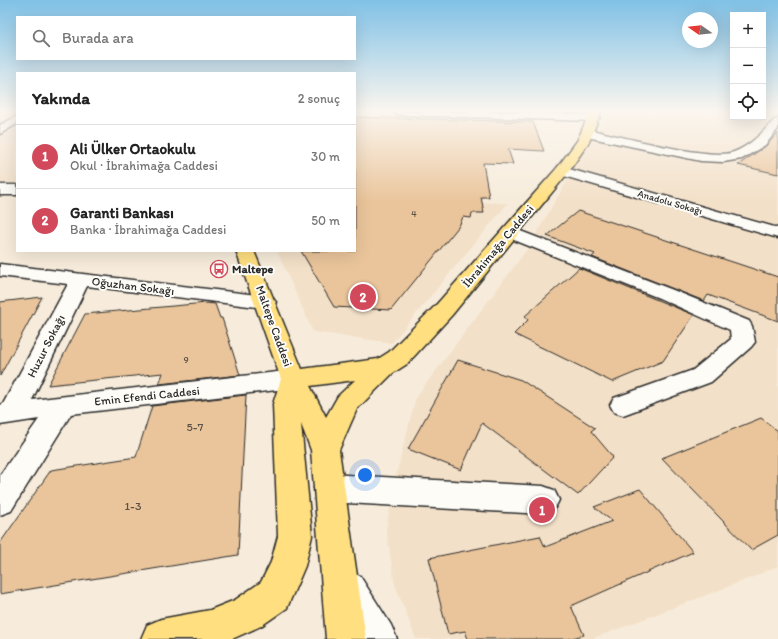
<!DOCTYPE html>
<html lang="tr">
<head>
<meta charset="utf-8">
<style>
  body { margin:0; font-family:Itim,sans-serif; background:#f6f6f6; color:#222 }
  .controls { position:absolute; right:12px; top:12px; display:grid; overflow:hidden; border-radius:0px; box-shadow:0 4px 16px #0002 }
  .controls button { width:36px; height:36px; display:grid; place-items:center; padding:0; border:0; border-bottom:1px solid #e0e0e0; background:#fff; color:#222; font:20px sans-serif }
  .compass { position:absolute; left:682px; top:12px; width:36px; height:36px; border-radius:50%; background:#fff; box-shadow:0 4px 16px #0002; rotate:284deg }
  .you { position:absolute; left:365px; top:475px; width:14px; height:14px; margin:-10px; border:3px solid #fff; border-radius:50%; background:#1a73e8; box-shadow:0 0 0 6px #1a73e833 }
  .badge { display:grid; place-items:center; width:26px; height:26px; border-radius:50%; background:#d1495b; color:#fff; font-size:13px; font-weight:700 }
  .pin { position:absolute; translate:-50% -50%; border:2px solid #fff; box-shadow:0 1px 4px #0006 }
  .list { margin:0; padding:0; list-style:none }
  h2 { display:flex; justify-content:space-between; align-items:center; height:52px; margin:0; padding:0 16px; font-size:17px }
  h2 small { font-size:13px; font-weight:400; color:#767676 }
  .list li { display:grid; grid-template-columns:26px 1fr auto; gap:12px; align-items:center; box-sizing:border-box; height:64px; padding:0 16px; border-top:1px solid #e0e0e0 }
  .list b { display:block; font-size:15px; white-space:nowrap }
  .list p { margin:0; font-size:13px; white-space:nowrap; color:#767676 }
  .list em { font-size:13px; font-style:normal; color:#767676 }
  .icon { flex:none; width:22px; height:22px; fill:none; stroke:currentColor; stroke-width:2; stroke-linecap:round; stroke-linejoin:round }
  .map { position:relative; flex:none; width:778px; height:639px; overflow:hidden }
  .search { position:absolute; background:#fff; box-shadow:0 4px 16px #0002; left:16px; top:16px; width:340px; height:44px; display:flex; align-items:center; gap:10px; box-sizing:border-box; padding:0 14px; border-radius:0px; color:#767676; font-size:15px }
  .panel { position:absolute; background:#fff; box-shadow:0 4px 16px #0002; left:16px; top:72px; width:340px; height:180px; border-radius:0px }
  .map>svg:first-child { display:block }
  .built { fill:#f3e0c8 }
  .building { fill:#eac59b; stroke:#2b2b2b }
  .lines { fill:none; stroke-linecap:round; stroke-linejoin:round }
  .minor-casing { stroke:#2b2b2b; stroke-width:3 }
  .major-casing { stroke:#2b2b2b; stroke-width:3 }
  .minor { fill:#fdfcf7; fill-rule:evenodd }
  .major { fill:#ffdf80; fill-rule:evenodd }
  .labels { text-anchor:middle; dominant-baseline:central; stroke-width:4; stroke-linejoin:round; paint-order:stroke }
  .far-number-label { font-size:9px; fill:#5b5247 }
  .far-street-label { font-size:10px; fill:#2b2b2b; stroke:#fdfcf7 }
  .number-label { font-size:10px; fill:#5b5247 }
  .street-label { font-size:12px; fill:#2b2b2b; stroke:#fdfcf7 }
  .poi-label { font-size:12px; font-weight:bold; fill:#2b2b2b; stroke:#fdfcf7; text-anchor:start }
  .near-number-label { font-size:12px; fill:#5b5247 }
</style>
</head>
<body>
<div class="map">
<svg width="778" height="639" viewBox="0 0 778 639">
  <rect width="100%" height="100%" fill="#f7ecdb"/>
  <filter id="ink" filterUnits="userSpaceOnUse"><feTurbulence type="fractalNoise" baseFrequency=".025" numOctaves="2"/><feDisplacementMap in="SourceGraphic" scale="8" xChannelSelector="R" yChannelSelector="G"/><feConvolveMatrix kernelMatrix="1 2 1 2 8 2 1 2 1" color-interpolation-filters="sRGB"/></filter>
  <g filter="url(#ink)">
    <path class="built" d="M0,112h17v83h-17z
      M607,112h126v5h30v-5h15v454l-30,13 -156,60h-176l-21,-54 -9,-56 10,-54 20,-78 112,-149z
      M355,200l153,3 -116,140 -79,-11 -36,-81h78z"/>
    <path class="building" d="M355,117l178,5 11,29 -36,-2 5,15 -30,-1 6,34h-8l3,16h-12l-1,5 -8,-1 -4,9 -68,84 -57,-3 -33,-56h54z
      M778,133v41l-40,-9 28,-19z
      M578,211l200,66v44l-70,-26 -4,6 -112,-44 3,-3 -48,-18z
      M579,268l115,47 -31,46 -51,21 -98,-48 14,-14 -3,-4z
      M42,297l-42,79v-74z
      M206,303l9,1 5,14h2l18,57 -81,9 4,-11 -115,12 37,-71z
      M458,360l63,20 74,48 -4,3 22,26 -35,38 -96,-72 -21,47 -53,-21z
      M246,395l-8,160 -238,39v-51l51,-73 85,-13 16,-51z
      M761,418l17,13v104l-27,15 -89,-92z
      M640,489l53,63 -122,54 13,29 -16,4h-100l-3,-8 -17,3 -19,-76 111,-22 5,11 67,-26 -18,-14z"/>
    <g class="lines">
      <defs>
        <path id="minor" d="M393,112h129l72,3 6,3 -6,3 -196,-6z
          M17,116v8l-17,10v-9z
          M778,119v10l-13,16 -23,14 -19,3 -22,-1 -114,-24 -4,-1 -2,-3 2,-3 4,-1c28,6 125,32 147,23 17,-7 28,-19 40,-32z
          M562,167l216,61v10l-221,-64 -2,-3 2,-3z
          M0,185h17v10h-17z
          M510,227l163,63 76,31 3,5 3,16 -4,5 -40,35 -88,33 -9,-3 -4,-7 4,-7 79,-28 38,-31 -1,-9 -71,-32 -155,-62 -3,-4 3,-4z
          M0,264l265,32 7,2 4,4 -4,4 -7,2 -178,-22 -55,114 262,-30 9,3 4,6 -4,6 -9,3 -223,26 -60,97 -11,4v-40l39,-56 -39,6v-20l3,-1 65,-120 -68,-8z
          M329,474l214,12 11,4 5,10 -5,10 -11,4 -214,-12 -11,-4 -4,-10 4,-10z
          M347,571l13,5 31,49 6,14h-42l-21,-37 -5,-13 5,-13z"/>
        <path id="major" d="M590,112h11l-12,30 -22,32 -115,141 -45,49 -14,9 -36,36 -18,41 27,189h-40l-15,-189 -10,-26 11,112 -7,30 -18,42 -26,18 -29,13h-91l6,-14 14,-6 49,-9 25,-10 26,-18 10,-20 7,-26 -5,-132 8,-25 -45,-128h18l48,118 76,-10 11,-7 47,-47 121,-137 20,-27zM355,380l-17,16 -12,21 -16,-31z"/>
      </defs>
      <use href="#minor" class="minor-casing"/>
      <use href="#major" class="major-casing"/>
      <use href="#minor" class="minor"/>
      <use href="#major" class="major"/>
    </g>
  </g>
  <linearGradient id="sky" x2="0" y2="1"><stop stop-color="#80c1e6"/><stop offset="0.55" stop-color="#fbf6ef"/><stop offset="1" stop-color="#fbf6ef" stop-opacity="0"/></linearGradient>
  <rect width="778" height="202" fill="url(#sky)"/>
  <defs>
    <symbol id="bus-ring" viewBox="-11 -11 22 22"><circle r="9.5" fill="#fdfcf7" stroke="#d1495b" stroke-width="1.5"/><path d="M-5-6H5V4H4V6H2V4H-2V6H-4V4H-5ZM-3.5-4V0h7V-4ZM-3.5 1.2v1.5H-2V1.2ZM2 1.2v1.5H3.5V1.2Z" fill="#d1495b"/></symbol>
  </defs>
  <g fill-rule="evenodd">
    <use href="#bus-ring" x="209" y="259" width="20" height="20"/>
  </g>
  <g class="labels">
    <g class="far-number-label">
      <text x="414" y="213">4</text>
    </g>
    <g class="far-street-label">
      <text transform="translate(670 202) rotate(16)">Anadolu Sokağı</text>
    </g>
    <g class="number-label">
      <text x="186" y="359">9</text>
    </g>
    <g class="street-label">
      <text transform="translate(498 246) rotate(-50)">İbrahimağa Caddesi</text>
      <text transform="translate(133 286) rotate(7)">Oğuzhan Sokağı</text>
      <text transform="translate(274 326) rotate(70)">Maltepe Caddesi</text>
      <text transform="translate(46 346) rotate(-63)">Huzur Sokağı</text>
      <text transform="translate(147 396) rotate(-6)">Emin Efendi Caddesi</text>
    </g>
    <g class="poi-label">
      <text x="232" y="269">Maltepe</text>
    </g>
    <g class="near-number-label">
      <text x="195" y="427">5-7</text>
      <text x="133" y="506">1-3</text>
    </g>
  </g>
</svg>
<div class="controls">
<button>+</button>
<button>−</button>
<button><svg class="icon" aria-label="locate" viewBox="0 0 24 24"><circle cx="12" cy="12" r="6"/><path d="M12 2v4M12 18v4M2 12h4M18 12h4"/></svg></button>
</div>
<svg class="compass" viewBox="-18 -18 36 36"><path d="M0-13l5 13h-10z" fill="#e53935"/><path d="M0 13l5-13h-10z" fill="#767676"/></svg>
<div class="you"></div>
<div class="pin badge" style="left:542px;top:510px">1</div>
<div class="pin badge" style="left:363px;top:297px">2</div>
<div class="search"><svg class="icon" aria-label="search" viewBox="0 0 24 24"><circle cx="10" cy="10" r="6"/><path d="M15 15l6 6"/></svg>Burada ara</div>
<section class="panel">
<h2>Yakında<small>2 sonuç</small></h2>
<ul class="list">
<li><span class="badge">1</span><div><b>Ali Ülker Ortaokulu</b><p>Okul · İbrahimağa Caddesi</p></div><em>30 m</em></li>
<li><span class="badge">2</span><div><b>Garanti Bankası</b><p>Banka · İbrahimağa Caddesi</p></div><em>50 m</em></li>
</ul>
</section>
</div>
</body>
</html>
